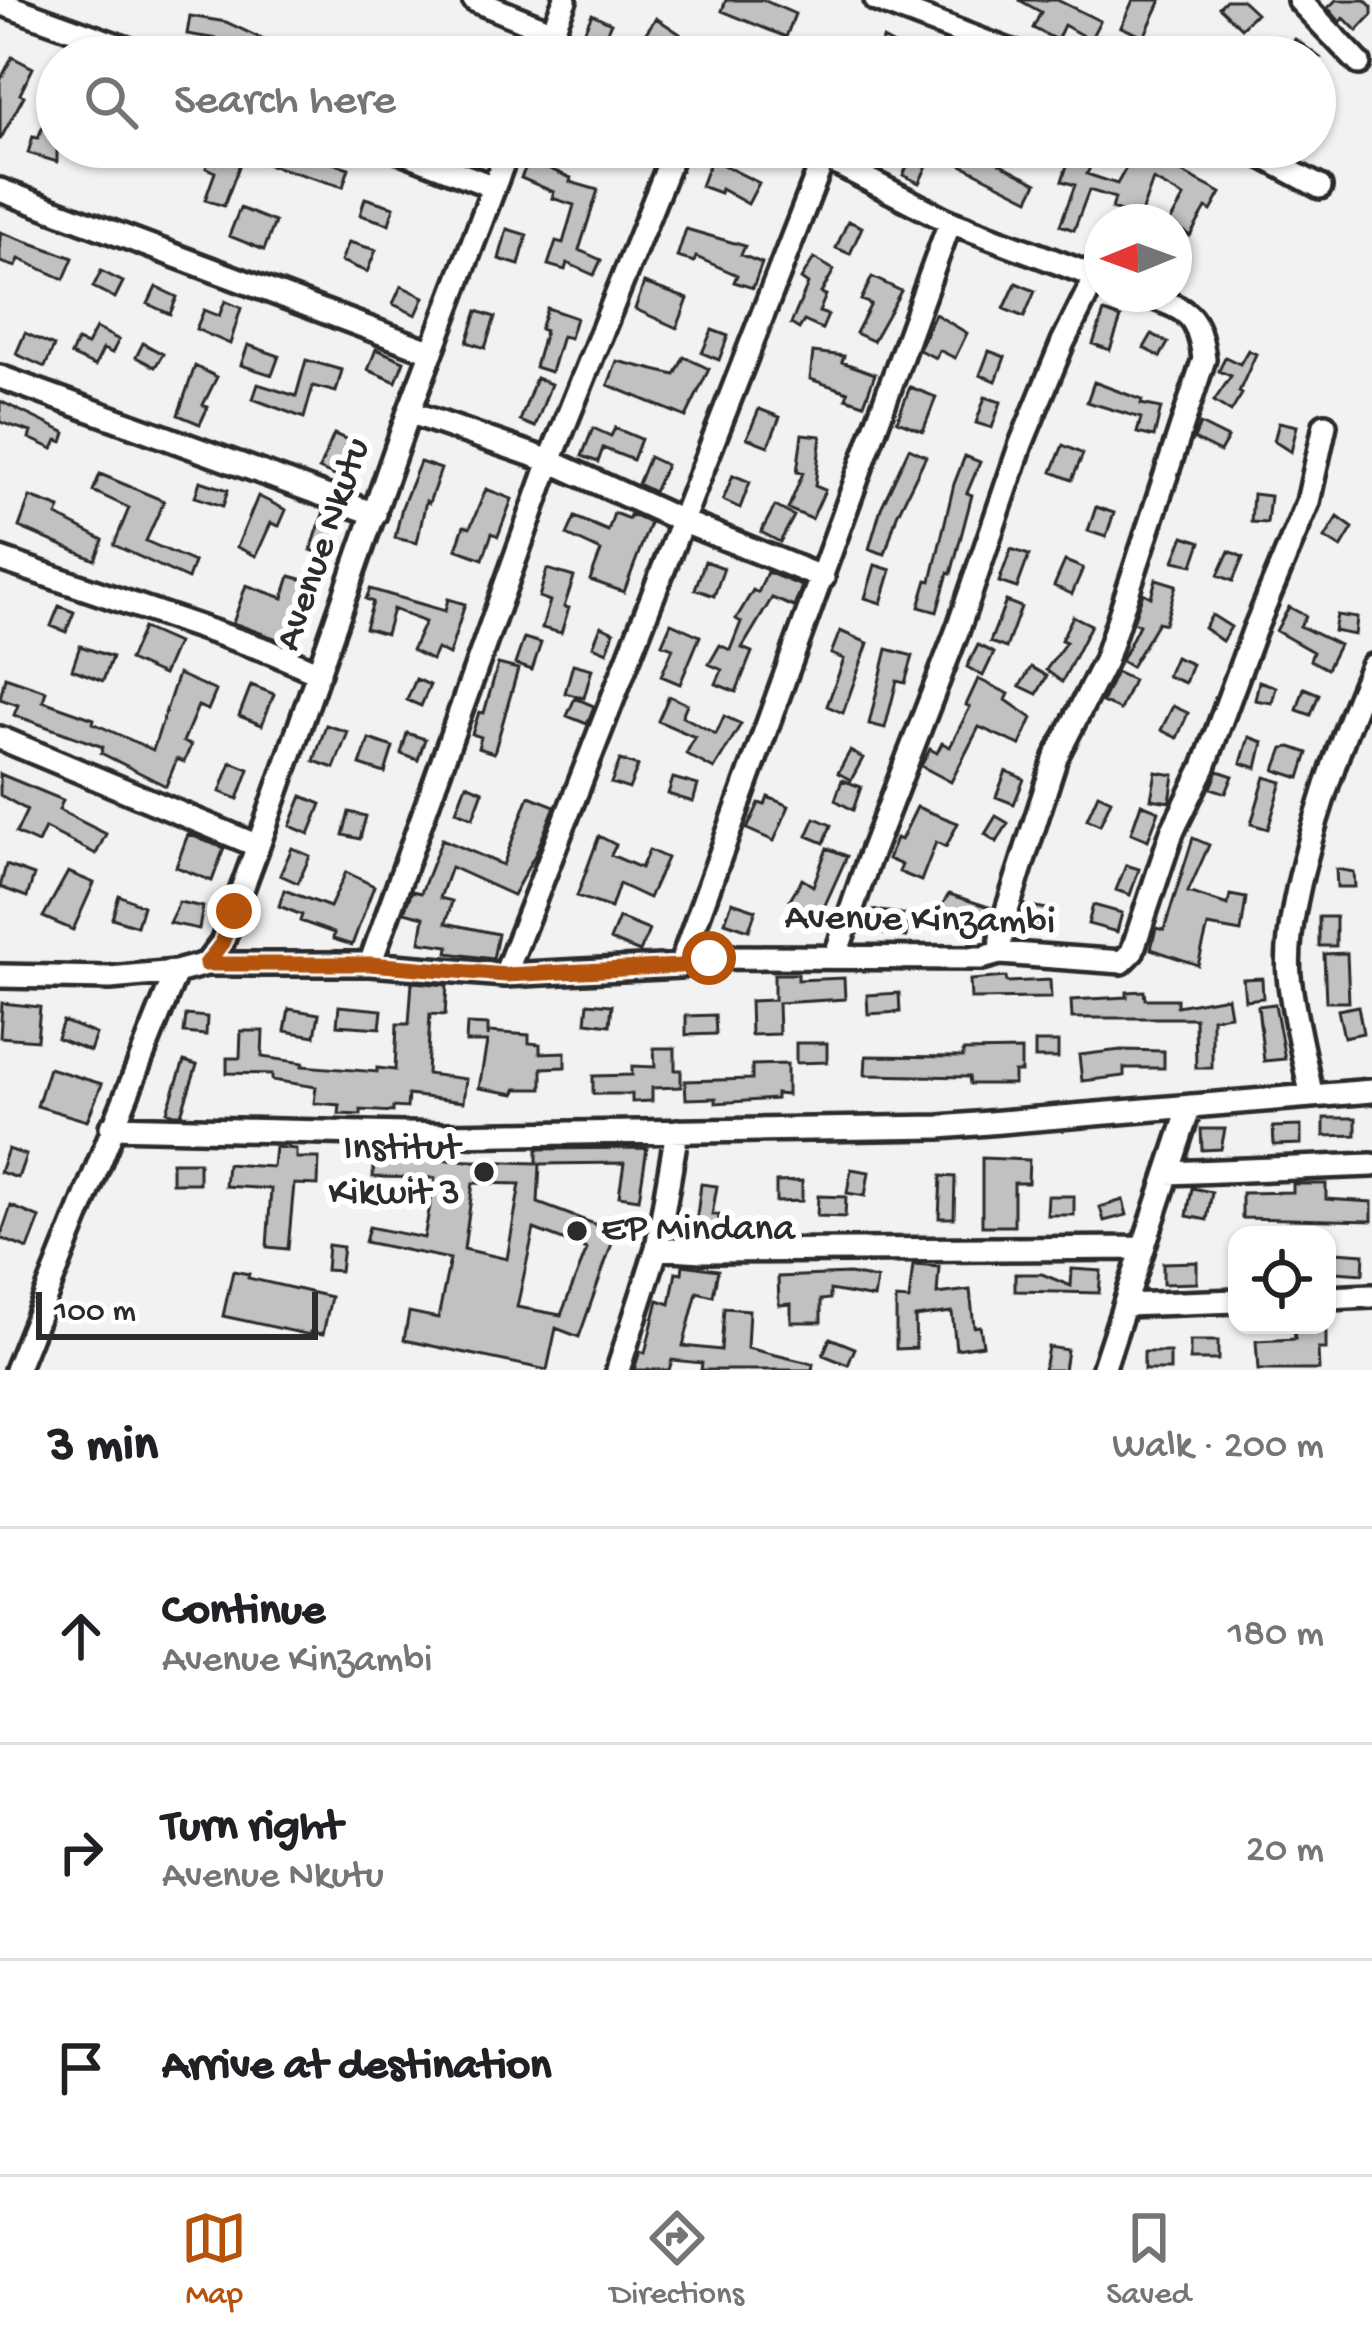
<!DOCTYPE html>
<html lang="en">
<head>
<meta charset="utf-8">
<style>
  body { margin:0; font-family:"Gochi Hand",sans-serif; background:#f6f6f6; color:#202124 }
  .controls { position:absolute; right:36px; bottom:36px; display:grid; overflow:hidden; border-radius:24px; box-shadow:0 3px 9px #0004 }
  .controls button { width:108px; height:108px; display:grid; place-items:center; padding:0; border:0; border-bottom:3px solid #e0e0e0; background:#fff; color:#202124; font:60px sans-serif }
  .compass { position:absolute; left:1084px; top:204px; width:108px; height:108px; border-radius:50%; background:#fff; box-shadow:0 3px 9px #0004; rotate:269deg }
  .scale { position:absolute; left:36px; bottom:30px; width:282px; box-sizing:border-box; padding-left:12px; border:6px solid #2b2b2b; border-top:0; font-size:33px; line-height:42px; white-space:nowrap; color:#2b2b2b; -webkit-text-stroke:9px #fff; paint-order:stroke }
  .stop { position:absolute; width:36px; height:36px; margin:-27px; border:9px solid #b45309; border-radius:50%; background:#fff }
  .stop.end { background:#b45309; border-color:#fff; box-shadow:0 3px 12px #0008 }
  .list { margin:0; padding:0; list-style:none }
  h2 { display:flex; justify-content:space-between; align-items:center; height:156px; margin:0; padding:0 48px; font-size:51px }
  h2 small { font-size:39px; font-weight:400; color:#757577 }
  .list li { display:grid; grid-template-columns:78px 1fr auto; gap:36px; align-items:center; box-sizing:border-box; height:216px; padding:0 48px; border-top:3px solid #e0e0e0 }
  .list b { display:block; font-size:45px; white-space:nowrap }
  .list p { margin:0; font-size:39px; white-space:nowrap; color:#757577 }
  .list em { font-size:39px; font-style:normal; color:#757577 }
  .icon { flex:none; width:66px; height:66px; fill:none; stroke:currentColor; stroke-width:2; stroke-linecap:round; stroke-linejoin:round }
  .map { position:relative; flex:none; width:1372px; height:1370px; overflow:hidden }
  .search { position:absolute; background:#fff; box-shadow:0 3px 9px #0004; left:36px; right:36px; top:36px; height:132px; display:flex; align-items:center; gap:30px; box-sizing:border-box; padding:0 42px; border-radius:66px; color:#757577; font-size:45px }
  .sheet { height:804px; background:#fff }
  nav { display:flex; justify-content:space-around; align-items:center; box-sizing:border-box; height:168px; border-top:3px solid #e0e0e0; background:#fff; font-size:33px; color:#757577 }
  nav a { display:grid; justify-items:center; gap:6px }
  nav .on { color:#b45309 }
  .map>svg:first-child { display:block }
  .building { fill:#c1c1c1; stroke:#2b2b2b; stroke-width:3; fill-rule:evenodd }
  .lines { fill:none; stroke-linecap:round; stroke-linejoin:round }
  .street-casing { stroke:#2b2b2b; stroke-width:30 }
  .street { stroke:#fff; stroke-width:21 }
  .route { stroke:#b45309; stroke-width:15 }
  .poi-dot { fill:#2b2b2b; stroke:#fff; stroke-width:4.5 }
  .labels { text-anchor:middle; dominant-baseline:central; stroke-width:12; stroke-linejoin:round; paint-order:stroke }
  .street-label { font-size:39px; fill:#2b2b2b; stroke:#fff }
  .poi-label { font-size:39px; fill:#2b2b2b; stroke:#fff; text-anchor:end }
</style>
</head>
<body>
<div class="map">
<svg width="1372" height="1370" viewBox="0 0 1372 1370">
  <rect width="100%" height="100%" fill="#f2f2f2"/>
  <filter id="ink" filterUnits="userSpaceOnUse"><feTurbulence type="fractalNoise" baseFrequency=".00833" numOctaves="2"/><feDisplacementMap in="SourceGraphic" scale="24" xChannelSelector="R" yChannelSelector="G"/><feConvolveMatrix kernelMatrix="1 2 1 2 8 2 1 2 1" color-interpolation-filters="sRGB"/></filter>
  <g filter="url(#ink)">
    <path class="building" d="M726,0h37l32,14 -9,23 -64,-26z
      M1019,0h38l43,21 -10,19 -26,-15 -7,15 -24,-12 8,-16z
      M1133,0h28l-17,37 -23,-10z
      M1226,0h16l14,13 -15,15 -22,-21z
      M1336,0h29l7,7v8l-15,16 -13,-13 -4,4 -12,-14z
      M592,14l19,9 -14,30 -19,-8z
      M190,16l36,6 75,35h-58l-12,-6 4,-9 -48,-8z
      M656,18l24,16 -13,20 -24,-17z
      M883,39l34,18h-43z
      M1295,39l24,18h-37z
      M12,57l21,11 -13,26 4,2 -24,44v-59z
      M46,118l11,5v39l-29,-9 5,-17 5,2z
      M269,147h40l-3,8 43,13 -6,19 -80,-24z
      M591,147h50l-7,18z
      M916,147h52l69,36 -8,16 -95,-48 -15,32 -16,-8z
      M1073,147h26l-12,27 30,10 13,-23 13,7 8,-21h22l-7,17 55,29 -10,18 -5,-3 -16,28 -20,-14 14,-25 -31,-17 -14,39 -27,-10 3,-11 -26,-8 -15,40 -14,-5 15,-40 -13,-4z
      M213,149l28,12 -17,45 -19,-6 10,-28 -9,-4z
      M711,159l48,24 -11,21 -27,-15 -1,4 -19,-7z
      M529,160l42,18 -1,4 28,8 -19,60 22,10 -7,15 -27,-12 -2,7 -17,-5 8,-24 7,2 11,-38 -22,-7 2,-6 -33,-14z
      M365,198l29,9 -5,17 -29,-9z
      M240,208l35,14 -11,28 -35,-14z
      M848,221l14,6 -12,27 -14,-6z
      M507,229l20,6 -8,30 -20,-6z
      M686,229l59,17 -4,9 21,8 -9,25 -19,-6 3,-7 -41,-18 -2,5 -17,-5z
      M0,232l73,26 -9,21 -45,-20 -3,8 -16,-5z
      M349,242l27,8 -9,22 -26,-11z
      M814,258l20,12 -13,23 5,2 -7,17 9,3 -6,14 -18,-8 -5,8 -8,-5 17,-40 -7,-5z
      M101,271l22,11 -8,16 -22,-11z
      M872,277l29,14 -28,50 -17,-8 15,-29 -10,-4z
      M644,283l44,16 -11,29 -42,-19z
      M1016,283l19,8 -11,26 -20,-8z
      M401,286l23,11 -8,18 -23,-11z
      M156,287l21,10 -7,17 -22,-10z
      M225,301l16,7 -11,36 -34,-15 8,-19 15,6z
      M547,308l29,10 -6,20 -8,-2 -11,36 -16,-5 10,-36 -5,-2z
      M477,311l18,6 -10,31 -18,-6z
      M1104,312l17,6 -11,32 -17,-6z
      M935,314l32,19 -12,25 -16,-8 -3,8 -17,-8z
      M96,328l23,12 -7,13 -9,-4 -8,17 -24,-11 6,-14 10,4z
      M712,330l16,6 -9,24 -17,-7z
      M25,333l29,13 -9,21 -29,-13z
      M1152,334l16,9 -8,14 -16,-9z
      M143,343l20,11 -8,13 -19,-10z
      M248,345l31,11 -7,19 -31,-10z
      M376,349l28,12 -8,21 -28,-12z
      M1248,350l8,4 -17,38 3,2 -11,18 -17,-11 17,-25 -12,-5 6,-14 15,7z
      M989,351l16,6 -9,24 -16,-6z
      M813,352l31,4 -2,6 33,12 -11,30 -18,-6 2,-6 -38,-13z
      M684,357l25,12 -23,48 -78,-32 9,-24 58,14z
      M306,360l36,10 -6,22 -23,-6 -9,32 -51,-19 5,-15 38,12z
      M195,366l22,11 -14,28 5,2 -8,17 -22,-9z
      M536,378l15,6 -16,43 -15,-6z
      M1094,382l48,18 -1,4 20,4 -7,29 -17,-4 4,-15 -54,-16z
      M910,387l26,10 -13,34 -26,-10z
      M985,397l16,5 -9,26 -16,-5z
      M0,401l66,32 -3,9 -6,-2 -4,9 -24,-11 2,-6 -31,-10z
      M759,409l21,8 -12,29 -21,-8z
      M1279,422l18,4 -6,26 -17,-11z
      M1200,424l28,14 -8,14 -26,-13z
      M593,428l18,8 4,-8 26,11 -8,21 -30,-12 -5,14 -16,-6z
      M334,434l26,11 -14,36 -27,-12z
      M802,434l19,2 -6,50 10,4 -13,29 -24,-10 15,-36 -6,-1z
      M1063,445l20,9 -11,26 -20,-8z
      M909,448l17,8 -29,59 -12,39 -16,-5 12,-41z
      M965,456l15,6 -13,31 5,2 -21,79 -3,-1 -11,39 -18,-5 8,-27 4,1 23,-97z
      M649,457l17,8 -12,27 -16,-8z
      M420,462l21,7 -12,34 -3,-2 -9,42 -22,-5 7,-31z
      M100,474l64,27 -18,40 48,21 -6,17 -74,-34 15,-37 -36,-17z
      M733,475l17,7 -10,26 -17,-8z
      M200,481l28,9 -5,16 -28,-9z
      M486,489l26,10 -14,37 -6,-3 -9,26 -27,-10 8,-23 6,2z
      M1253,494l17,2 -3,27 -16,-1z
      M258,496l28,14 -7,16 -8,-3 -15,33 -19,-9z
      M30,497l30,11 -3,8 46,24 -8,20 -76,-33z
      M775,506l19,10 -14,26 -19,-10z
      M1096,507l18,6 -8,24 -18,-6z
      M324,511l17,7 -12,38 -18,-6z
      M614,513l15,6 1,-5 20,9 -26,69 -34,-12 11,-29 -34,-16 8,-18 33,14z
      M1338,517l15,11 -12,20 -16,-10z
      M1184,536l17,6 -8,23 -19,-4z
      M1011,549l18,6 -12,33 -18,-6z
      M1229,551l14,6 -10,24 -15,-6z
      M705,561l19,7 -10,28 -19,-7z
      M1065,561l18,7 -11,26 -18,-8z
      M875,565l16,5 -10,33 -16,-5z
      M547,569l27,8 -10,30 5,1 -8,25 -19,-5 8,-27 -11,-4z
      M767,572l35,14 -8,21 -22,-9 -30,50 10,4 -16,40 -20,-8 6,-14 -13,-6 11,-19 10,5 11,-28 -5,-3 17,-29 5,3z
      M290,576l22,6 -16,64 -63,-23 13,-38 37,13z
      M1156,579l20,6 -11,39 -7,-2 -27,45 -10,-6 18,-36 -6,-3 10,-29 8,4z
      M370,589l75,22 3,-12 17,5 -16,51 -12,-6 -5,11 -20,-10 13,-28 -32,-13 -7,25 -21,-6 8,-26 -7,-3z
      M1006,601l15,6 -15,41 -16,-6z
      M59,606l15,6 -8,20 -15,-6z
      M1289,607l17,9 -6,10 39,19 -12,24 -17,-9 3,-8 -37,-21z
      M1212,615l19,12 -9,14 -18,-13z
      M1337,615l20,3 -2,17 -21,-4z
      M1073,616l18,9 -29,57 -16,-12 20,-28 -5,-2z
      M671,623l29,13 -20,48 -19,-8 12,-28 -11,-4z
      M601,626l13,6 -7,20 -14,-6z
      M143,628l34,15 -14,32 -34,-15z
      M840,631l28,12 -25,70 -16,-7 17,-47 -13,-5z
      M524,638l17,5 -9,27 -17,-6z
      M978,645l16,8 -11,23 -16,-9z
      M80,646l32,11 -9,24 -31,-12z
      M887,649l26,7 -8,27 -8,-2 -12,47 -16,-4z
      M1175,657l17,7 -7,19 -18,-7z
      M498,664l20,5 -24,84 -16,-5 3,-11 -9,-3 7,-22 5,1z
      M573,664l19,5 -8,29 -19,-5z
      M1031,667l16,9 -10,18 -17,-8z
      M1116,672l17,8 -13,30 -18,-8z
      M178,674l38,17 -8,19 -10,-4 -15,36 8,3 -7,17 -7,-3 -11,27 -65,-33 2,-6 -89,-32 4,-10 -18,-6 5,-22 41,14 -3,10 51,18 -1,4 60,27z
      M416,679l14,6 -9,21 -14,-6z
      M978,679l31,15 -3,6 26,18 -12,27 -41,-18 -28,55 -30,-16 9,-17 7,4 5,-10 8,4 20,-40 -4,-2z
      M1259,681l17,6 -4,16 -17,-3z
      M251,685l23,9 -12,31 -23,-9z
      M1304,688l15,6 -8,21 -14,-5z
      M669,696l18,8 -5,12 34,18 8,-18 17,8 -27,45 -28,-15 9,-17 -37,-16z
      M575,698l19,8 -7,18 -20,-8z
      M1173,706l15,7 -11,25 -16,-8z
      M326,725l22,7 -14,36 -20,-7z
      M407,733l18,6 -7,21 -17,-6z
      M1249,737l14,5 -6,26 -16,-5z
      M369,739l24,8 -8,26 -25,-8z
      M1291,747l17,6 -8,25 -25,-8 8,-22z
      M850,751l13,7 -12,22 -13,-7z
      M620,760l18,6 -9,23 -18,-6z
      M231,762l18,7 -11,30 -18,-7z
      M1006,771l18,8 -10,25 -18,-7z
      M1218,771l15,5 -7,17 -15,-5z
      M1156,772l18,3 -4,27 -19,-3z
      M0,774l63,26 -4,10 47,24 -10,20 -51,-26 -7,15 -22,-10 11,-23 -27,-15z
      M1265,777l17,5 -14,47 -17,-5z
      M673,778l25,7 -5,17 -25,-8z
      M842,780l19,7 -8,23 -18,-10z
      M466,784l17,7 -10,27 -17,-7z
      M1098,794l13,6 -11,25 -13,-6z
      M302,796l19,8 -12,30 -19,-8z
      M529,796l26,10 -19,47 -23,42 -62,-28 -11,31 12,3 -6,22 52,11 -5,25 -45,-6 1,-7 -29,-4 4,-25 -20,-5 8,-21 9,2 21,-54 61,26z
      M768,797l21,9 -15,35 -27,-12 12,-26 6,2z
      M1141,804l18,7 -11,29 -17,-7z
      M917,807l41,16 -12,24 -10,-5 -15,39 -22,-9 3,-7 -14,-6 8,-21 5,2z
      M349,812l17,4 -6,23 -17,-4z
      M996,816l12,7 -11,19 -12,-8z
      M815,818l16,7 -7,18 -17,-7z
      M188,834l36,14 -12,33 -36,-14z
      M599,836l17,9 -5,10 30,13 8,-18 18,8 -18,40 -30,-14 -8,24 -34,-12z
      M1193,838l16,7 -21,47 40,13 2,-10 16,3 -5,34 -33,-6 -10,39 -47,-16 5,-21 8,2z
      M292,848l18,8 -12,27 -18,-8z
      M827,848l20,8 -27,60 -30,-17 12,-20 11,7z
      M6,865l28,10 -7,22 -27,-10z
      M1126,865l13,4 -9,26 -14,-5z
      M1336,869l18,3 1,15h-18z
      M68,872l26,11 -21,47 -30,-13z
      M346,872l28,14 -22,59 -19,-6 1,-6 -34,-12 2,-6 -23,-9 5,-16 46,17z
      M949,894l43,14 -1,4 -56,4z
      M119,895l24,11 -6,20 -25,-8z
      M179,902l24,5 -4,22 -30,-6z
      M732,902l24,8 -7,20 -24,-8z
      M1024,905l29,5 -4,21 -28,-4z
      M1093,905l29,8 -5,19 -29,-8z
      M874,910l35,5 -3,22 -35,-5z
      M1319,917h17v29h-17z
      M619,918l30,12 -9,22 -30,-12z
      M1347,953l2,49h-23l-2,-48z
      M774,974h24v6l46,-2 1,21 -67,4 1,31 -28,1 -1,-34 24,-1z
      M1006,977l1,5 43,-2 1,18 -80,1 -1,-19z
      M1262,978l1,20 -18,2 -2,-21z
      M412,982l35,3 -2,30 -15,-1 -3,60 39,5 -3,23 -55,-7 -1,13 -14,-1v5l-32,-2v5l-22,-1 1,-9 -26,-2 2,-16 -44,-7v-6l-45,-1v-15h13l1,-27h22l-1,26 41,6 -1,3 75,6v-4l18,2 2,-46h12z
      M1144,991l1,8h32v7l50,-9 3,18 -18,3v50h-16l-1,-50h-123l-1,-18 56,-3v-5z
      M899,993l1,19 -32,2 -1,-19z
      M2,1003l38,4 -3,33 -37,-3z
      M588,1003l24,2 -2,20 -24,-3z
      M1275,1004l10,55 -21,2 -6,-55z
      M339,1006l43,4 -2,18 -43,-3z
      M1358,1006l5,27 -19,4 -6,-27z
      M289,1009l30,5 -4,22 -30,-5z
      M186,1015l21,2 -1,18 -22,-2z
      M715,1015l1,19 -30,1v-19z
      M63,1021l33,13 -6,17 -33,-13z
      M467,1024l21,1v12l1,-5 40,3v8l11,1v9l25,-1v15l-23,1v21h-26l-1,5 -36,-6 8,-46h-21z
      M1035,1042h23v16h-23z
      M796,1043h31v19l-31,1z
      M654,1048h21v22h6v17l-29,1v13l-20,1v-8h-39v-18l39,-1v-9l23,1z
      M1021,1050v22h-7v12h-44l-1,-7 -104,-2 1,-19 97,1v-6z
      M1121,1050l43,1v17h-40v8l-42,5 -3,-26z
      M184,1061l13,4 -16,49h-7l-7,-3z
      M787,1064v31l-11,-1v5l-60,4v-5l-30,1 -1,-18 67,-2v-14z
      M49,1068l53,16 -15,37 -50,-15z
      M1324,1118h32v17l-32,1z
      M1301,1126v18l-27,1 -1,-18z
      M1201,1129h24l-4,20 -19,1z
      M275,1147l21,2v9h23l-1,27 -24,-1 -6,65 -21,-2 4,-58 -46,-3 2,-22 46,3z
      M647,1148l-8,51 -20,-3 5,-33 -84,1 -2,39 78,29 -37,105 -23,-9 -9,42 -143,-30 5,-28 29,6 12,-59 -85,-17 4,-15 55,11 11,-60 -62,-1 1,-19 163,5v-14zM473,1183l47,1 -13,75 -43,-10zM534,1229l53,20 -26,66 -44,-8z
      M8,1149l18,6 -8,23 -18,-6z
      M982,1158l47,2 -1,23h-14v43h-32z
      M172,1162h27v21h-27z
      M851,1169l18,3 -4,24 -18,-3z
      M941,1176l14,1 -1,41h-15z
      M802,1181v20l-26,1v-20z
      M701,1184l16,2 -5,29h7l-1,18 -23,-1z
      M1293,1184h33v15l46,3v19l-130,-3v-25l51,-1z
      M1192,1188l20,4 -5,28 -20,-4z
      M818,1196l28,1 -1,20 -28,-1z
      M1048,1196h26v19h-27z
      M1123,1200l4,15 -23,6 -4,-14z
      M11,1206l29,12 -12,31 -28,-11z
      M328,1245l15,2 -3,24 -14,-1z
      M1336,1252l28,2 -1,20 -28,-2z
      M1197,1262v21l-34,1v-21z
      M683,1265l35,5 -5,26 -16,-4 -14,54 38,4 3,-42 25,2 -2,38 66,16 -1,6h-111l1,-7 -30,-3 -3,10h-35l6,-19 5,2 13,-53 12,4 6,-32 6,1z
      M913,1265l26,2 -2,27 33,-4 4,37 6,-1 3,19 -27,4 -4,-37 -37,5 1,31 -20,1v-50l13,1z
      M1072,1269l29,2 -2,22 -84,-2v-17h27l29,12z
      M233,1271l16,3 -1,4 83,19 -8,37 -13,-2v3l-87,-19z
      M849,1274l28,5 -3,19 -44,-8v9l-9,1v22h-30v-18l-12,1 -1,-28z
      M1326,1328v21h-8l1,21h-61l-2,-29 39,-2 -1,-10z
      M830,1338l25,10 -7,17 -25,-10z
      M1190,1341h28v19h-28z
      M1048,1347l19,3 -3,20h-20z
      M1144,1352h26v18h-26z"/>
    <g class="lines">
      <defs>
        <path id="street" d="M474,0l78,32
          M876,0l149,57
          M1299,0l60,63
          M0,3l150,54
          M542,57l23,-57
          M390,147l104,40
          M797,147l27,10 126,65 152,57
          M1245,147l75,40
          M0,190l432,162
          M0,377l375,137
          M409,412l141,49 134,61 139,56
          M0,559l269,92 50,22
          M0,738l258,108
          M1000,953l2,-27 54,-169 49,-96 99,-302c-6,-47 -18,-49 -60,-65
          M835,957l34,-98 89,-230 63,-185 42,-102 33,-66
          M206,964l16,-21 36,-97 151,-434 100,-265
          M370,964l180,-503 126,-314
          M680,966l270,-744
          M505,975l319,-818
          M0,976l110,2 66,-6 30,-8h164l135,11 175,-9 38,-9 264,1 18,-5 122,9 10,-10 40,-120 32,-65 50,-136 54,-129 17,-77
          M1311,1094c-7,-39 -18,-79 -22,-118 -7,-73 52,-241 83,-310
          M111,1127l335,8 494,-8 432,-36
          M1168,1173l204,-8
          M657,1248l45,3 439,-3
          M1327,1298l45,-2
          M1125,1305l112,-4
          M16,1370l160,-398
          M618,1370l39,-122 20,-117
          M1103,1370l87,-264"/>
      </defs>
      <use href="#street" class="street-casing"/>
      <use href="#street" class="street"/>
    </g>
  </g>
  <g class="lines" filter="url(#ink)">
    <path class="route" d="M234,911l-12,32 -16,21h164l136,11 174,-9 29,-8"/>
  </g>
  <g class="poi-dot">
    <circle cx="484" cy="1172" r="12"/>
    <circle cx="577" cy="1231" r="12"/>
  </g>
  <g class="labels">
    <g class="street-label">
      <text transform="translate(325 545) rotate(-71)">Avenue Nkutu</text>
      <text transform="translate(920 922) rotate(1)">Avenue Kinzambi</text>
    </g>
    <g class="poi-label">
      <text x="460" y="1150">Institut<tspan x="460" dy="45">Kikwit 3</tspan></text>
      <text x="601" y="1231" text-anchor="start">EP Mindana</text>
    </g>
  </g>
</svg>
<div class="controls">
<button><svg class="icon" aria-label="locate" viewBox="0 0 24 24"><circle cx="12" cy="12" r="6"/><path d="M12 2v4M12 18v4M2 12h4M18 12h4"/></svg></button>
</div>
<svg class="compass" viewBox="-18 -18 36 36"><path d="M0-13l5 13h-10z" fill="#e53935"/><path d="M0 13l5-13h-10z" fill="#757577"/></svg>
<div class="scale">100 m</div>
<div class="stop" style="left:709px;top:958px"></div>
<div class="stop end" style="left:234px;top:911px"></div>
<div class="search"><svg class="icon" aria-label="search" viewBox="0 0 24 24"><circle cx="10" cy="10" r="6"/><path d="M15 15l6 6"/></svg>Search here</div>
</div>
<section class="sheet">
<h2>3 min<small>Walk · 200 m</small></h2>
<ul class="list">
<li><svg class="icon" aria-label="ahead" viewBox="0 0 24 24"><path d="M12 20V5M6 11l6-6 6 6"/></svg><div><b>Continue</b><p>Avenue Kinzambi</p></div><em>180 m</em></li>
<li><svg class="icon" aria-label="right" viewBox="0 0 24 24"><path d="M7 20v-9h11M14 6l5 5-5 5"/></svg><div><b>Turn right</b><p>Avenue Nkutu</p></div><em>20 m</em></li>
<li><svg class="icon" aria-label="arrive" viewBox="0 0 24 24"><path d="M6 21V4h12l-3 4 3 4H6"/></svg><div><b>Arrive at destination</b></div></li>
</ul>
</section>
<nav>
<a class="on"><svg class="icon" aria-label="map" viewBox="0 0 24 24"><path d="M3 6l6-2 6 2 6-2v14l-6 2-6-2-6 2zM9 4v14M15 6v14"/></svg>Map</a>
<a><svg class="icon" aria-label="directions" viewBox="0 0 24 24"><path d="M12 3l9 9-9 9-9-9zM9 14v-3h6M13 9l2 2-2 2"/></svg>Directions</a>
<a><svg class="icon" aria-label="saved" viewBox="0 0 24 24"><path d="M7 4h10v16l-5-4-5 4z"/></svg>Saved</a>
</nav>
</body>
</html>
